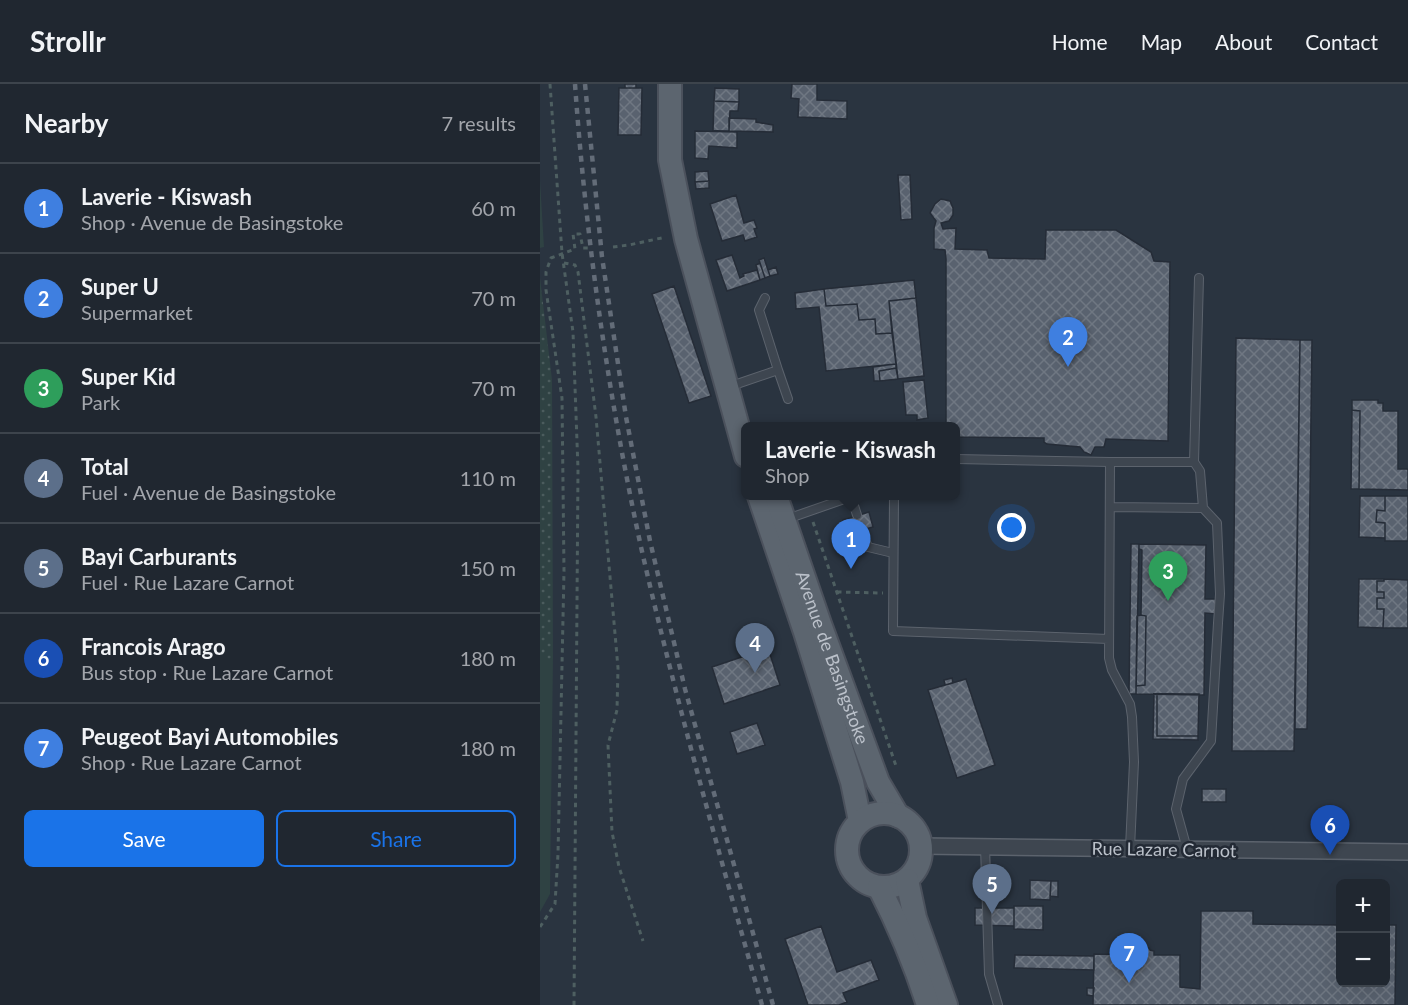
<!DOCTYPE html>
<html lang="en">
<head>
<meta charset="utf-8">
<style>
  body { margin:0; font-family:Lato,sans-serif; background:#2d333c; color:#f1f3f6 }
  .controls { position:absolute; right:18px; bottom:18px; display:grid; overflow:hidden; border-radius:9px; box-shadow:0 6px 24px #0002 }
  .controls button { width:54px; height:54px; display:grid; place-items:center; padding:0; border:0; border-bottom:2px solid #3d444c; background:#202730; color:#f1f3f6; font:30px sans-serif }
  .you { position:absolute; left:472px; top:444px; width:21px; height:21px; margin:-15px; border:4px solid #fff; border-radius:50%; background:#1a73e8; box-shadow:0 0 0 9px #1a73e833 }
  .badge { display:grid; place-items:center; width:39px; height:39px; border-radius:50%; background:#1a73e8; color:#fff; font-size:20px; font-weight:700 }
  .pin { position:absolute; translate:-50% -50px; filter:drop-shadow(0 2px 3px #0008) }
  .pin::after { content:''; position:absolute; top:32px; width:21px; height:18px; background:inherit; clip-path:polygon(0 0,100% 0,50% 100%) }
  .popup { position:absolute; left:201px; top:338px; width:219px; height:78px; box-sizing:border-box; display:grid; place-content:center; border-radius:9px; background:#202730; filter:drop-shadow(0 2px 4px #0005); font-size:20px; white-space:nowrap; color:#a2a5ab }
  .popup b { font-size:22px; color:#f1f3f6 }
  .popup::after { content:''; position:absolute; left:50%; top:100%; margin-left:-12px; border:12px solid transparent; border-top-color:#202730 }
  .list { margin:0; padding:0; list-style:none }
  h2 { display:flex; justify-content:space-between; align-items:center; height:78px; margin:0; padding:0 24px; font-size:26px }
  h2 small { font-size:20px; font-weight:400; color:#a2a5ab }
  .list li { display:grid; grid-template-columns:39px 1fr auto; gap:18px; align-items:center; box-sizing:border-box; height:90px; padding:0 24px; border-top:2px solid #3d444c }
  .list b { display:block; font-size:22px; white-space:nowrap }
  .list p { margin:0; font-size:20px; white-space:nowrap; color:#a2a5ab }
  .list em { font-size:20px; font-style:normal; color:#a2a5ab }
  .actions { display:flex; gap:12px; padding:18px 24px }
  .actions a { flex:1; padding:14px 0; border:2px solid #1a73e8; border-radius:9px; text-align:center; font-size:21px; color:#1a73e8 }
  .actions .main { background:#1a73e8; color:#fff }
  .map { position:relative; flex:none; width:868px; height:921px; overflow:hidden }
  header { display:flex; align-items:center; gap:36px; box-sizing:border-box; height:84px; padding:0 30px; background:#202730; border-bottom:2px solid #3d444c }
  header strong { font-size:28px }
  nav { display:flex; gap:33px; margin-inline-start:auto; font-size:21px }
  main { display:flex }
  aside { flex:1; background:#202730 }
  .map>svg:first-child { display:block }
  .grass { fill:url(#grass-dots) }
  .garden { fill:#2f4243 }
  .building { fill:url(#building-cross-hatch); stroke:#252c37; stroke-width:1.5 }
  .lines { fill:none; stroke-linecap:round; stroke-linejoin:round }
  .service-casing { stroke:#5c636d; stroke-width:10 }
  .minor-casing { stroke:#5c636d; stroke-width:18 }
  .primary-casing { stroke:#4b515c; stroke-width:26 }
  .path { stroke:#4e5f61; stroke-width:3; stroke-dasharray:4.5 4.5; stroke-linecap:butt }
  .service { stroke:#3e4650; stroke-width:8 }
  .minor { stroke:#3e4650; stroke-width:15 }
  .primary { stroke:#5c656f; stroke-width:22 }
  .rail { stroke:#636c78; stroke-width:4.5; stroke-dasharray:6 6; stroke-linecap:butt }
  .labels { text-anchor:middle; dominant-baseline:central; stroke-width:5; stroke-linejoin:round; paint-order:stroke }
  .street-label { font-size:18px; fill:#bbc1ca; stroke:#232a35 }
</style>
</head>
<body>
<header>
<strong>Strollr</strong>
<nav><a>Home</a><a>Map</a><a>About</a><a>Contact</a></nav>
</header>
<main>
<aside>
<h2>Nearby<small>7 results</small></h2>
<ul class="list">
<li><span class="badge" style="background:#3f7fe0">1</span><div><b>Laverie - Kiswash</b><p>Shop · Avenue de Basingstoke</p></div><em>60 m</em></li>
<li><span class="badge" style="background:#3f7fe0">2</span><div><b>Super U</b><p>Supermarket</p></div><em>70 m</em></li>
<li><span class="badge" style="background:#2e9e5b">3</span><div><b>Super Kid</b><p>Park</p></div><em>70 m</em></li>
<li><span class="badge" style="background:#5c6f8a">4</span><div><b>Total</b><p>Fuel · Avenue de Basingstoke</p></div><em>110 m</em></li>
<li><span class="badge" style="background:#5c6f8a">5</span><div><b>Bayi Carburants</b><p>Fuel · Rue Lazare Carnot</p></div><em>150 m</em></li>
<li><span class="badge" style="background:#1a4fb4">6</span><div><b>Francois Arago</b><p>Bus stop · Rue Lazare Carnot</p></div><em>180 m</em></li>
<li><span class="badge" style="background:#3f7fe0">7</span><div><b>Peugeot Bayi Automobiles</b><p>Shop · Rue Lazare Carnot</p></div><em>180 m</em></li>
</ul>
<div class="actions"><a class="main">Save</a><a>Share</a></div>
</aside>
<div class="map">
<svg width="868" height="921" viewBox="0 0 868 921">
  <defs>
    <pattern id="grass-dots" width="8" height="8" patternUnits="userSpaceOnUse" patternTransform="scale(1.5)"><rect width="8" height="8" fill="#2f4243"/><path d="M2 2h.1M6 6h.1" fill="none" stroke="#4b5c5d" stroke-width="1.8" stroke-linecap="round"/></pattern>
    <pattern id="building-cross-hatch" width="8" height="8" patternUnits="userSpaceOnUse" patternTransform="scale(1.5)"><rect width="8" height="8" fill="#59626f"/><path d="M0 0l8 8M0 8l8-8" fill="none" stroke="#6f7782"/></pattern>
  </defs>
  <rect width="100%" height="100%" fill="#2a3440"/>
  <path class="grass" d="M0,194l12,102 1,279h-13z"/>
  <path class="garden" d="M0,96l4,67 -4,1z
    M0,575h13l-3,235 -10,18z"/>
  <path class="building" d="M85,0h11v4h-11z
    M252,0h25v16l30,1v18l-49,-2 1,-18 -8,-1z
    M79,4h23l-1,47h-23z
    M175,4l24,1v13l-25,-1z
    M174,17l25,1 -1,9h-8l-1,20h-16z
    M189,34l27,1v3l17,3v7l-44,-1z
    M155,47l42,1v16l-28,-2 -1,13 -13,-1z
    M168,87l1,10 -14,1v-10z
    M358,91h12l2,44 -11,1z
    M169,97v7l-13,1 -1,-7z
    M196,111l8,28 10,-3 3,8 -3,1 3,8 -12,4 -2,-6 -21,6 -12,-37z
    M401,115l9,2 3,7v7l-4,6 -8,2 2,6 13,-1 -1,21 32,1 2,8 56,1 1,-29h70l35,22 3,9 16,1 -2,179 -62,-2 -2,8h-9l-4,8 -7,-3 -4,-5 -33,-3 -3,-2v-4l-88,-1v-11h-10v-167l-1,-9 -11,-1v-21l2,-7 -6,-8 5,-9z
    M192,171l8,23 4,-2 -1,-2 14,-4 3,10 -33,11 -11,-31z
    M224,174l6,18 -5,2 -6,-18z
    M220,179l5,15 -5,2 -4,-15z
    M236,183l2,7 -8,2 -2,-6z
    M374,196l2,18 -27,3 3,32 -16,1 -1,-15 -16,1 -2,-16 -31,2 -2,-17z
    M134,202l37,110 -22,7 -37,-109z
    M284,205l2,17 31,-2 2,16 16,-1 1,15 16,-1 4,31 -70,7 -7,-64 -23,2 -1,-16z
    M376,214l8,78 -26,3 -9,-78z
    M696,254l64,2 -6,411h-62z
    M760,256h12l-5,389h-12z
    M356,280v4l-17,3 1,10h-6l-1,-14z
    M356,284l2,11 -18,2 -1,-10z
    M384,296l4,38 -11,2v-5h-11l-3,-33z
    M812,316h26v3h5v8h15v58h10v21l-49,-1 1,-78 -8,-1z
    M812,326l8,1 -1,78h-8z
    M820,412h25v15l-8,-1 -1,12 9,1v15l-26,-1z
    M845,412h23v45h-23v-18l-9,-1 1,-12 8,1z
    M329,428l4,15 -26,7 -4,-14z
    M591,460h8l-3,150h-7z
    M599,460l67,1 -1,54h12v15l-12,-1 -1,82 -68,-1v-8l9,-1 1,-69 -5,-1 1,-65 -3,-1z
    M819,495h25v2h-7v11h7v6h-7v11h7l-1,19 -25,-1z
    M844,495l24,1v48h-25l1,-19h-7v-11h7v-6h-7v-11h7z
    M601,531l5,1 -1,69 -9,1 1,-70z
    M228,564l12,37 -56,19 -12,-37z
    M412,594l1,5 -8,2 -1,-5z
    M426,595l29,86 -38,13 -29,-88z
    M614,610h3v42h41v4l-45,-1z
    M617,610h42l-1,42h-41z
    M217,639l8,22 -28,9 -7,-22z
    M662,705h24v13h-24z
    M490,796l21,1 -1,19 -20,-1z
    M511,797h7v16l-8,-1z
    M474,822h29v24l-29,-1z
    M435,824h39v18l-39,-1z
    M661,827h52v13l87,1v57h46v-57h10l-1,80h-302l1,-51 44,1v-4h4v-3h7l1,2 4,1v4h26v32l20,2z
    M281,842l16,46 34,-12 8,20 -36,13 4,9 -8,3h-31l-23,-66z
    M475,871l79,1v14l-80,-2z
    M547,904h7l-1,8 -6,-1z"/>
  <g class="lines">
    <defs>
      <path id="service" d="M238,286l10,29
        M197,300l41,-14 -19,-60 6,-12
        M416,375l154,3 -1,196 3,12 18,34 2,13 2,45 -4,86
        M570,378h84l6,9 3,37
        M654,378l5,-184
        M311,412l6,19
        M354,412l-1,135 216,8
        M571,423l92,1 14,15 3,71 -2,29 -7,118 -28,38 -7,30 11,40
        M247,435l66,-23
        M321,446l7,17 25,6
        M445,762l4,128 9,31"/>
      <path id="minor" d="M381,762l487,6"/>
      <g id="primary">
        <path d="M130,0v76l16,79 60,217"/>
        <path d="M219,412l46,136 47,150 8,39"/>
        <path id="s1" d="M236,412l44,128 58,158 20,34"/>
        <circle cx="344" cy="766" r="37"/>
        <path d="M367,796l8,38 31,87"/>
        <path d="M339,803c20,39 36,77 49,118"/>
      </g>
    </defs>
    <use href="#service" class="service-casing"/>
    <use href="#minor" class="minor-casing"/>
    <use href="#primary" class="primary-casing"/>
    <path class="path" d="M10,0l12,169 11,79 5,137 -4,536
      M73,163l16,-2 37,-8
      M24,179l11,2 3,7 18,145 22,251 -1,42 -9,35 4,87 7,35 24,74
      M273,438l83,244 -3,1
      M297,508l46,1
      M0,843l15,-23 3,-50 6,-283 -2,-173 -16,-108v-18l5,-14 24,-9 -2,-15h7l3,14h7"/>
    <use href="#service" class="service"/>
    <use href="#minor" class="minor"/>
    <use href="#primary" class="primary"/>
    <path class="rail" d="M35,0c11,155 33,311 66,463 35,154 78,306 121,458
      M45,0l17,173 24,160 24,124 35,148 88,316"/>
  </g>
  <g class="labels">
    <g class="street-label">
      <text stroke="none"><textPath href="#s1" startOffset="171">Avenue de Basingstoke</textPath></text>
      <text transform="translate(624 765) rotate(1)">Rue Lazare Carnot</text>
    </g>
  </g>
</svg>
<div class="controls">
<button>+</button>
<button>−</button>
</div>
<div class="you"></div>
<div class="pin badge" style="left:311px;top:485px;background:#3f7fe0">1</div>
<div class="popup"><b>Laverie - Kiswash</b>Shop</div>
<div class="pin badge" style="left:528px;top:283px;background:#3f7fe0">2</div>
<div class="pin badge" style="left:628px;top:517px;background:#2e9e5b">3</div>
<div class="pin badge" style="left:215px;top:589px;background:#5c6f8a">4</div>
<div class="pin badge" style="left:452px;top:830px;background:#5c6f8a">5</div>
<div class="pin badge" style="left:790px;top:771px;background:#1a4fb4">6</div>
<div class="pin badge" style="left:589px;top:899px;background:#3f7fe0">7</div>
</div>
</main>
</body>
</html>
